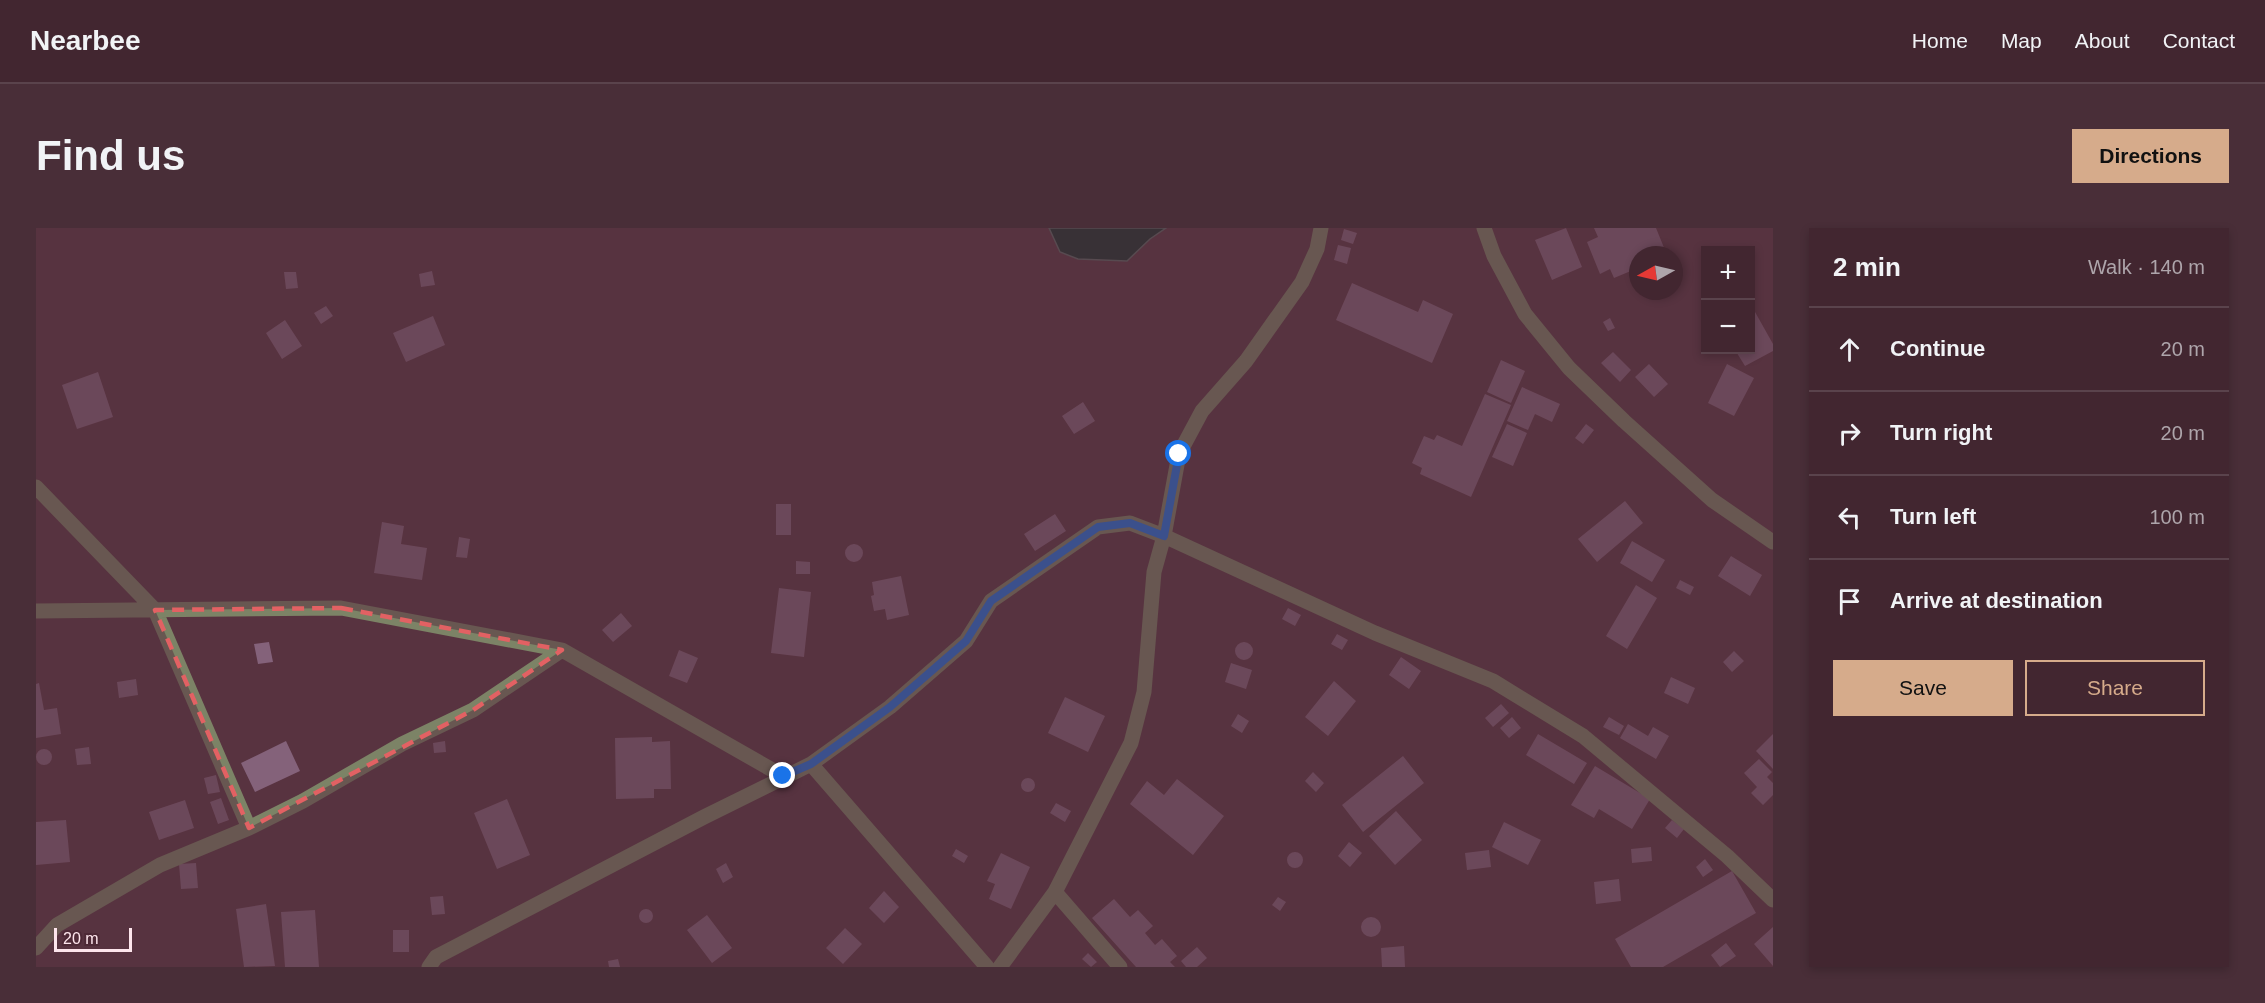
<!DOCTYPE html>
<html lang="en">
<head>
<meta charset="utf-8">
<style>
  body { margin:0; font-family:Helvetica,sans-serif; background:#492e38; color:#f1f3f6 }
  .controls { position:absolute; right:18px; top:18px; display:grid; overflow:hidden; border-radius:0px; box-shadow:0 3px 9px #0003 }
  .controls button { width:54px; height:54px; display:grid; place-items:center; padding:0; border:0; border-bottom:2px solid #5a434c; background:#422630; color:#f1f3f6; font:30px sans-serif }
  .compass { position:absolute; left:1593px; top:18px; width:54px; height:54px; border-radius:50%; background:#422630; box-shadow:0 3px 9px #0003; rotate:262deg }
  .scale { position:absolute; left:18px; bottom:15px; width:78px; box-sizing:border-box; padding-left:6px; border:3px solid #fde5ec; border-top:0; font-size:16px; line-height:21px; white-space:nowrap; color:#fde5ec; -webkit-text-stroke:4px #4d2936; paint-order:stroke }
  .stop { position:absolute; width:18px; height:18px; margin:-14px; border:4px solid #1a73e8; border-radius:50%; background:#fff }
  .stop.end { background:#1a73e8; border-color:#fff; box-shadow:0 2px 6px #0008 }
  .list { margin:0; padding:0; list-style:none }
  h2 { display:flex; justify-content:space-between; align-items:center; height:78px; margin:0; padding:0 24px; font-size:26px }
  h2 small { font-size:20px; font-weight:400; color:#aea5ab }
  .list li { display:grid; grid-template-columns:39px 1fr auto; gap:18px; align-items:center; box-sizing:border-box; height:84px; padding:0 24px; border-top:2px solid #5a434c }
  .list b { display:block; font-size:22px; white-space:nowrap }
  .list em { font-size:20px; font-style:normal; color:#aea5ab }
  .actions { display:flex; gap:12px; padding:18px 24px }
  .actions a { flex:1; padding:14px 0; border:2px solid #d6ab8b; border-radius:0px; text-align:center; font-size:21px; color:#d6ab8b }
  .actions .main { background:#d6ab8b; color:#111 }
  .icon { flex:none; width:33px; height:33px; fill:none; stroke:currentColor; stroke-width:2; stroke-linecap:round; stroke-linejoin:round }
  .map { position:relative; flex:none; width:1737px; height:739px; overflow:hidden; border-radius:0px }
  header { display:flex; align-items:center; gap:36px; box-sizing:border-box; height:84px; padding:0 30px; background:#422630; border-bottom:2px solid #5a434c }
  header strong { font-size:28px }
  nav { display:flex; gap:33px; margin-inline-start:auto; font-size:21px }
  .intro { display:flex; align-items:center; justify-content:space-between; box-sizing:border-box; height:144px; padding:0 36px }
  h1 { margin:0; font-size:42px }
  .button { padding:15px 27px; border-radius:0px; background:#d6ab8b; color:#111; font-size:21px; font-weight:700 }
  main { display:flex; gap:36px; padding:0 36px }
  aside { flex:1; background:#422630; border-radius:0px; box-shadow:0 3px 9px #0003 }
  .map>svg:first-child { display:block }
  .water { fill:#12302a; stroke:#586664; stroke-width:1.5 }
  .building { fill:#84627a }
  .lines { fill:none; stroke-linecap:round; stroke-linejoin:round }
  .minor { stroke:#7c8366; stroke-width:15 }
  .route { stroke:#1a73e8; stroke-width:8 }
  .marked { fill:none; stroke:#e26163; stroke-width:4.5; stroke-dasharray:12 8; stroke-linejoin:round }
</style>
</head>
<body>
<header>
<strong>Nearbee</strong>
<nav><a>Home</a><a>Map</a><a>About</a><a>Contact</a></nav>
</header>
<div class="intro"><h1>Find us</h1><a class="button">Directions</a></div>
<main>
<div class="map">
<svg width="1737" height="739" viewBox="0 0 1737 739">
  <rect width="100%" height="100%" fill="#583340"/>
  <path class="water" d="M1013,0h117l-16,11 -23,22 -49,-2 -18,-7z"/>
  <path class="building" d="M1530,0l16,39 -30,13 -17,-40z
    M1558,0h62l11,27h-29v13l-24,10 -4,-9 -10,5 -13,-32 11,-5z
    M1308,1l13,4 -4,11 -12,-4z
    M1302,17l13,3 -4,16 -13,-4z
    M396,43l3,14 -14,2 -2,-13z
    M248,44h12l2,16 -12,1z
    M1316,55l66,29 5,-12 30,14 -21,49 -96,-43z
    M1714,75l23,41v7l-28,15 -10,-16h15z
    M290,78l7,10 -12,8 -7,-11z
    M397,88l12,29 -39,17 -13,-29z
    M1574,90l5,10 -7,3 -5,-9z
    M249,92l17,26 -20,13 -16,-26z
    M1577,124l18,18 -11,12 -19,-19z
    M1465,132l24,11 -14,32 -24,-11z
    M1613,136l19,20 -14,13 -19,-20z
    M1691,136l27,14 -20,38 -26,-13z
    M62,144l15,45 -36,12 -15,-44z
    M1486,159l38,17 -8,18 -17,-8 -7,16 -21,-9z
    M1449,166l26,11 -40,92 -51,-23 2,-6 -10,-5 12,-27 10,4 3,-5 25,11z
    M1047,174l12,19 -21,13 -12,-18z
    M1471,196l20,9 -14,33 -21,-9z
    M1550,196l8,6 -11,14 -8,-6z
    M1589,273l18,22 -46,39 -19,-23z
    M740,276h15v31h-15z
    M1019,286l11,17 -31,20 -11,-17z
    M346,294l22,4 -3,18 26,4 -5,32 -48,-7z
    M423,309l11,2 -3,19 -11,-1z
    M1596,313l33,19 -13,22 -32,-19z
    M809 325a9 9 0 1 1 18 0a9 9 0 1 1-18 0Z
    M1695,328l31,19 -12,21 -32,-20z
    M760,333l14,1v12h-14z
    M865,348l8,39 -22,5 -2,-11 -11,2 -3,-15 3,-1 -2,-13z
    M1644,352l14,7 -4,8 -14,-7z
    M1600,357l21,13 -30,51 -21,-13z
    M743,360l32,4 -7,65 -33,-4z
    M1252,380l13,7 -6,11 -13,-7z
    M585,385l11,13 -19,16 -11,-12z
    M1301,406l11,6 -6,10 -11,-6z
    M1199 423a9 9 0 1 1 18 0a9 9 0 1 1-18 0Z
    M233,414l4,20 -15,2 -4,-20z
    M643,422l19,8 -11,25 -18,-7z
    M1698,423l10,10 -12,11 -9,-10z
    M1365,429l20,14 -12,18 -20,-14z
    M1195,435l21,7 -6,19 -21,-7z
    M1635,449l24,11 -7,16 -24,-11z
    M100,451l2,16 -19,3 -2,-16z
    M1298,453l22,20 -28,35 -23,-19z
    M3,455l5,27 13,-2 4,26 -25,4v-54z
    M1029,469l40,19 -17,36 -40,-19z
    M1465,476l8,9 -16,14 -8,-9z
    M1202,486l11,7 -7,12 -11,-7z
    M1476,489l9,11 -12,10 -9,-10z
    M1573,489l15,9 -5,9 -16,-8z
    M1592,496l20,12 5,-9 16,9 -13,23 -36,-21z
    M1502,506l49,29 -13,21 -48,-29z
    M1737,506v35l-17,-18z
    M616,509v5l18,-1 1,48h-17v9l-38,1 -1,-61z
    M250,513l14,30 -45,21 -14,-29z
    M409,513l1,11 -12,1 -1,-10z
    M53,519l2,17 -14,1 -2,-16z
    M0 529a8 8 0 1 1 16 0a8 8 0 1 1-16 0Z
    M1367,528l21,27 -61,49 -21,-27z
    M1723,531l13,13 -5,5 6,6v12l-10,10 -12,-12 6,-6 -13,-14z
    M1559,538l55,33 -18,30 -33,-20 -5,9 -23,-13z
    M1277,544l11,11 -8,9 -11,-11z
    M180,547l4,17 -12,2 -4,-16z
    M985 557a7 7 0 1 1 14 0a7 7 0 1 1-14 0Z
    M1141,551l47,37 -31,39 -63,-51 17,-23 17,14z
    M185,570l8,22 -11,4 -8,-22z
    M471,571l23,56 -33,14 -23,-56z
    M149,572l9,28 -35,12 -10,-28z
    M1020,575l15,8 -6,11 -15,-9z
    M1360,583l26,29 -27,25 -26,-29z
    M30,592l4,42 -34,3v-43z
    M1636,592l12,9 -7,9 -12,-10z
    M1468,594l37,18 -13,25 -36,-18z
    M1313,614l13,11 -12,14 -12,-11z
    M1615,619l1,14 -20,2 -1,-14z
    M920,621l12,7 -4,7 -12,-7z
    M1453,622l2,17 -24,3 -2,-17z
    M1251 632a8 8 0 1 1 16 0a8 8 0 1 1-16 0Z
    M965,625l29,14 -19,42 -22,-10 6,-15 -8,-3z
    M1669,631l8,11 -10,7 -7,-10z
    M160,635l2,25 -17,1 -2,-25z
    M690,635l7,14 -10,6 -7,-14z
    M1696,643l24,42 -93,54h-32l-16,-28z
    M1583,651l2,22 -25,3 -2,-22z
    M848,663l15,16 -15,16 -15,-15z
    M407,668l2,18 -13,1 -2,-18z
    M1242,669l8,5 -6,9 -8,-6z
    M1078,671l16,18 8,-7 15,16 -8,7 10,12 7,-6 15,17 -7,6 5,5h-39l-44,-49z
    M230,676l9,62 -31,1 -8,-58z
    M603 688a7 7 0 1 1 14 0a7 7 0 1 1-14 0Z
    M279,682l4,57h-34l-4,-55z
    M671,687l25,33 -20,15 -25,-33z
    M1325 699a10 10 0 1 1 20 0a10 10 0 1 1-20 0Z
    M1737,699v39l-19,-22z
    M809,700l17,16 -19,20 -17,-16z
    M357,702h16v22h-16z
    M1690,715l10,13 -16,11 -9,-12z
    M1368,718l1,21h-23l-1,-19z
    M1161,719l10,11 -10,9h-11l-5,-6z
    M1052,725l9,9 -6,5 -9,-8z
    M582,731l2,8h-11l-1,-6z"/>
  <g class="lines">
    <path class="minor" d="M1448,0l10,28 31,58 44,54 55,53 88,79 61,42
      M0,259l119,123 94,218 -89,37 -103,60 -21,23
      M0,383l305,-3 221,42 221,126
      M775,536l176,203
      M213,600l54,-27 99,-57 71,-34 89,-60
      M1019,664l65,75
      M393,739l7,-10 268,-140 107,-53 79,-57 76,-66 25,-40 107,-74 32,-4 34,13 211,97 118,48 90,55 144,120 46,44
      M964,739l55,-75 76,-149 13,-51 10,-120 10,-36 15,-82 23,-43 44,-50 56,-79 15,-33 4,-21"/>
  </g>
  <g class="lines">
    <path class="route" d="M747,548l28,-12 79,-57 76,-66 25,-40 107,-74 32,-4 34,13 15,-82"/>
  </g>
  <path d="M0 0H1737V739H0ZM305,380l221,42 -89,60 -224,118 -94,-218z" fill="#583340" fill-opacity=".55" fill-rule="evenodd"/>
  <path class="marked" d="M305,380l221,42 -89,60 -224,118 -94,-218z"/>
</svg>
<div class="controls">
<button>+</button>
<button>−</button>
</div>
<svg class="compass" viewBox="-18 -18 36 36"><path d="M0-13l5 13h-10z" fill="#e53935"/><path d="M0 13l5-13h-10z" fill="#aea5ab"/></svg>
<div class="scale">20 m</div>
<div class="stop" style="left:1143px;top:226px"></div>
<div class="stop end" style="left:747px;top:548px"></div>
</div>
<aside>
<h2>2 min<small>Walk · 140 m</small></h2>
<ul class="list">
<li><svg class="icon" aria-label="ahead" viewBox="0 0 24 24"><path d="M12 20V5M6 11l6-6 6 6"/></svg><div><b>Continue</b></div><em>20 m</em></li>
<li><svg class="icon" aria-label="right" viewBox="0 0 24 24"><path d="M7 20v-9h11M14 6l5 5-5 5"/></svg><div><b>Turn right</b></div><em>20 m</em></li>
<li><svg class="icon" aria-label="left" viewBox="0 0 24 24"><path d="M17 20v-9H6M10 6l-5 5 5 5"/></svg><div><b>Turn left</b></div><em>100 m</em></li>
<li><svg class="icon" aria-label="arrive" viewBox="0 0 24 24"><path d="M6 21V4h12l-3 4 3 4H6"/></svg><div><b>Arrive at destination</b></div></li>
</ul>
<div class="actions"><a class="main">Save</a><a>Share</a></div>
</aside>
</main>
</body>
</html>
